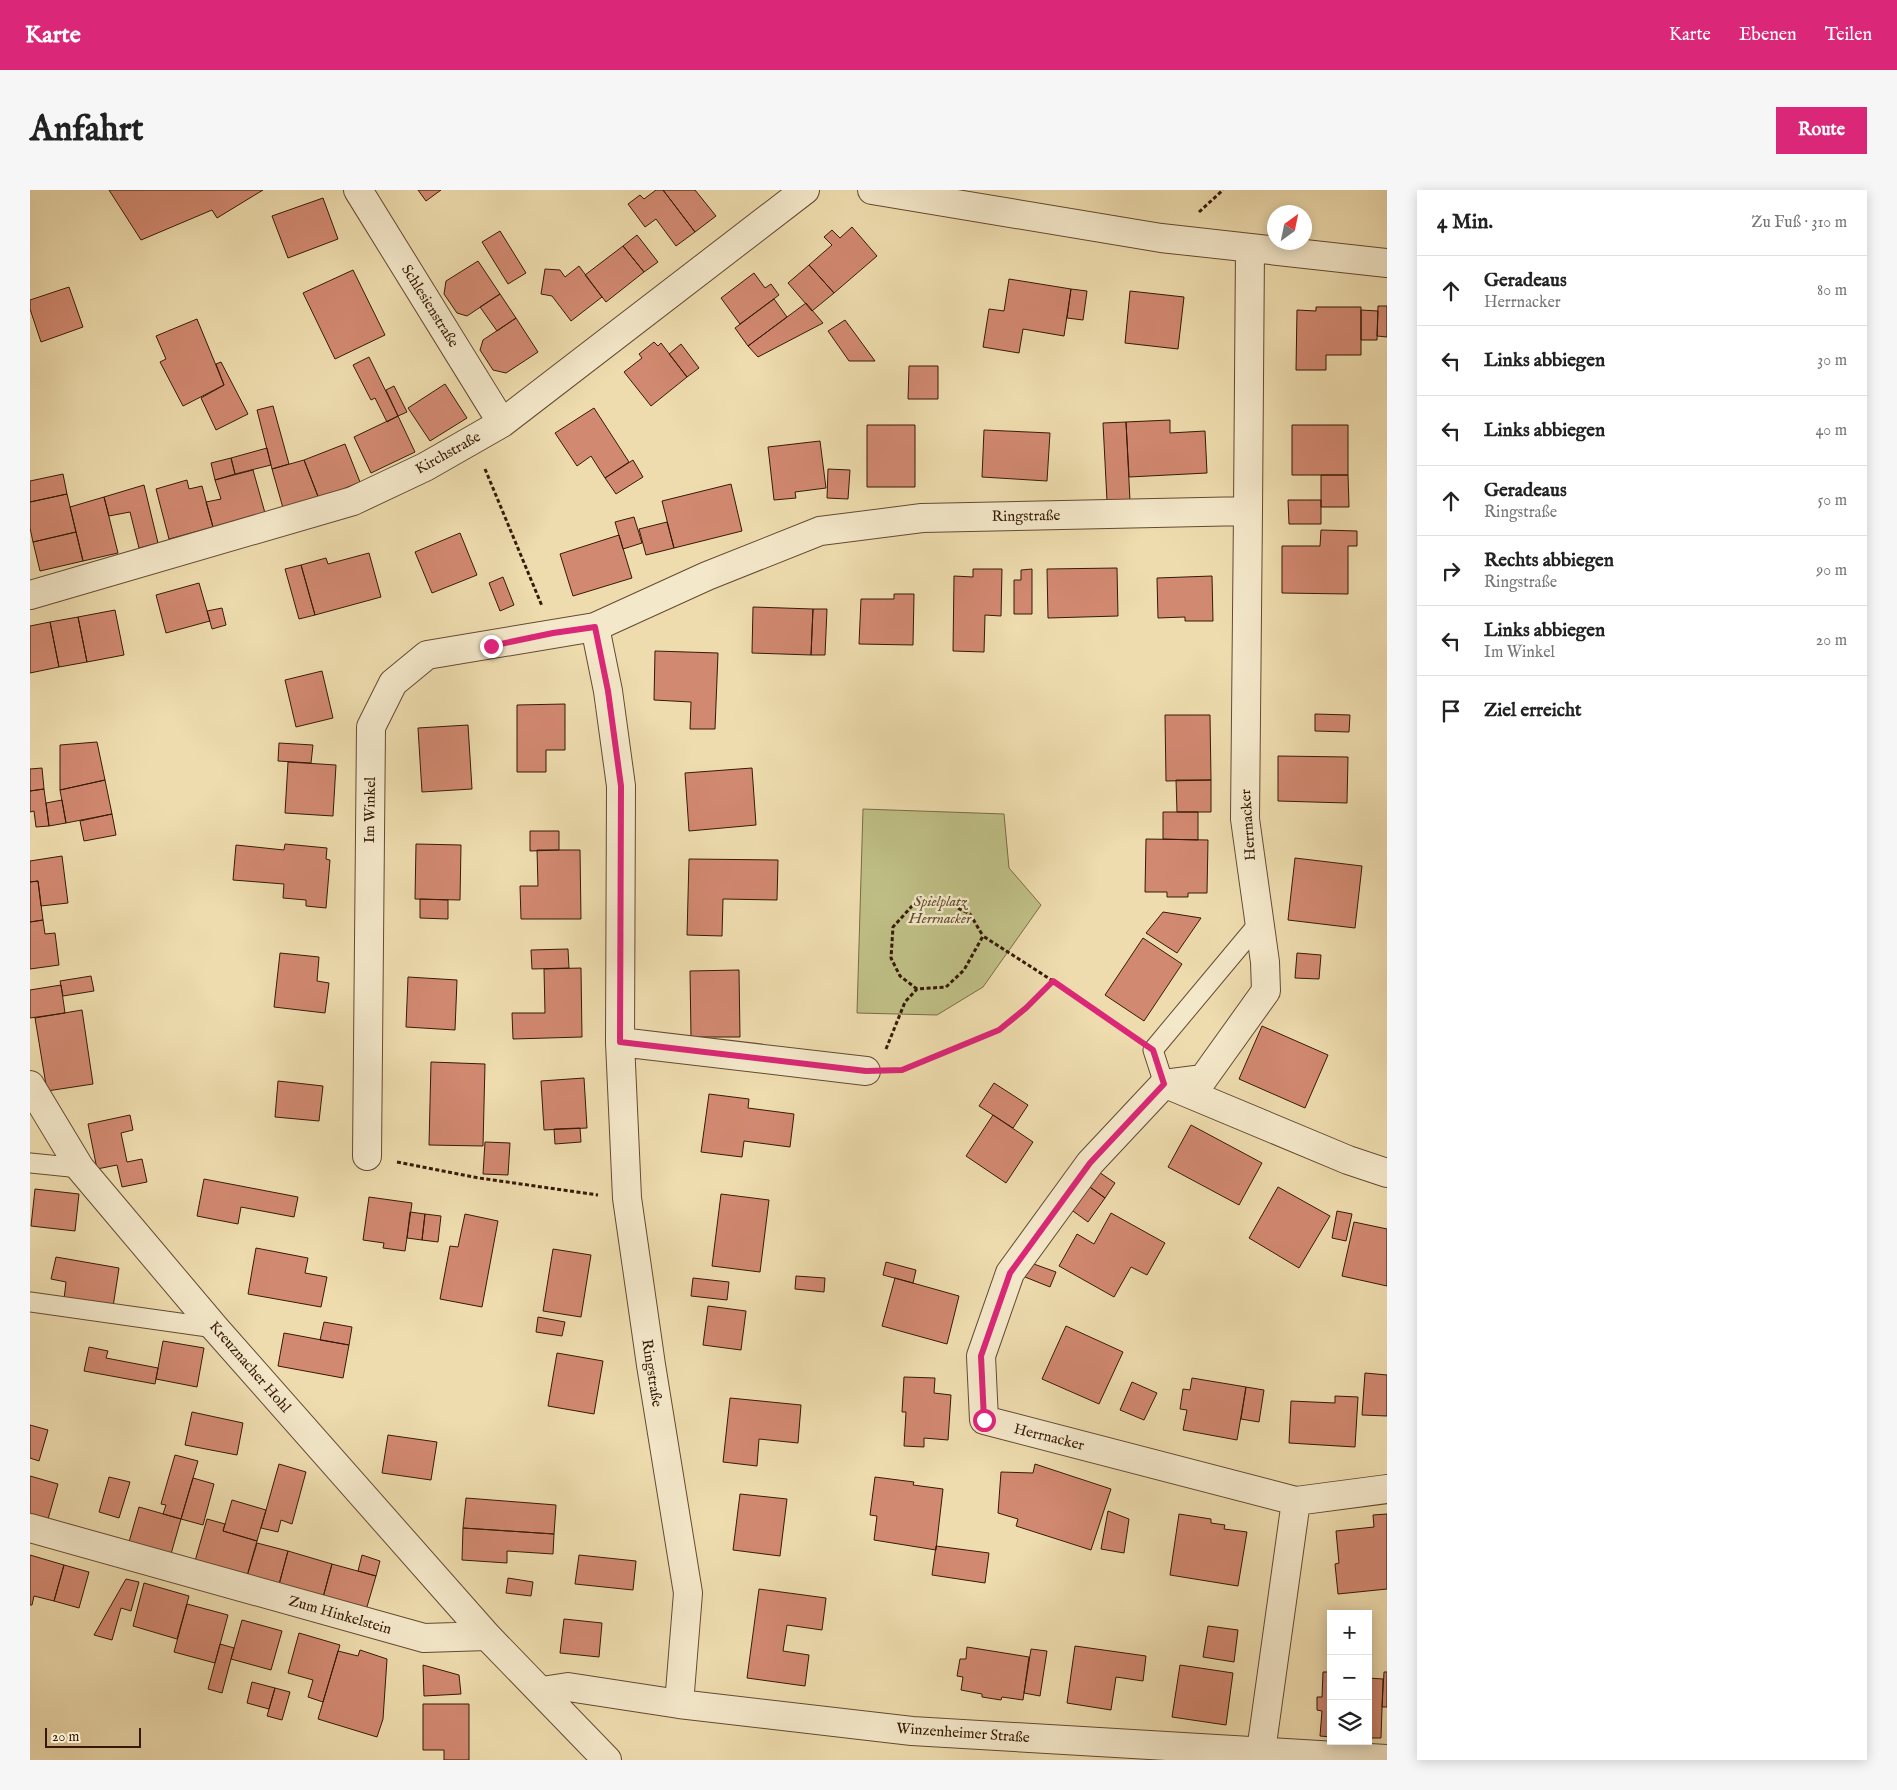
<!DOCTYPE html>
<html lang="de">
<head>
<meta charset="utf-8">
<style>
  body { margin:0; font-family:"IM FELL English",serif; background:#f6f6f6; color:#222 }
  .controls { position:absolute; right:15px; bottom:15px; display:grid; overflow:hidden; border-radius:0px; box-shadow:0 2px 12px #0003 }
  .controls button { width:45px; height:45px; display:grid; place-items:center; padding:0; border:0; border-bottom:1px solid #e0e0e0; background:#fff; color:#222; font:25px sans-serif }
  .compass { position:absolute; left:1237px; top:15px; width:45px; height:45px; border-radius:50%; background:#fff; box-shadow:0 2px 12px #0003; rotate:33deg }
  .scale { position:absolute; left:15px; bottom:12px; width:96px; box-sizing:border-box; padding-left:5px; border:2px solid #361a07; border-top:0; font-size:14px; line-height:18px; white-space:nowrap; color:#361a07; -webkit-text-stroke:4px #f4e8ca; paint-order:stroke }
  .stop { position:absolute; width:15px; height:15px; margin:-11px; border:4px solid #db2777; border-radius:50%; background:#fff }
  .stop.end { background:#db2777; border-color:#fff; box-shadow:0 1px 5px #0008 }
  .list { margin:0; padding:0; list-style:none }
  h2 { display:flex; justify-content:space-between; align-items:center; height:65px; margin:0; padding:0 20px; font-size:21px }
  h2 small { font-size:16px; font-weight:400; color:#767676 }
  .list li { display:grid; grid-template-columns:32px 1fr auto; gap:15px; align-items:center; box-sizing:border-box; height:70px; padding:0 20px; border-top:1px solid #e0e0e0 }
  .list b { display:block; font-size:19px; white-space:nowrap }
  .list p { margin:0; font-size:16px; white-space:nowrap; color:#767676 }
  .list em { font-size:16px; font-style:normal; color:#767676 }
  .icon { flex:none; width:28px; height:28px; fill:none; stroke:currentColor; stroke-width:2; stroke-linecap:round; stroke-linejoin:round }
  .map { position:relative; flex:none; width:1357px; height:1570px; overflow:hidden; border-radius:0px }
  header { display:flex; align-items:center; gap:30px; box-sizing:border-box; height:70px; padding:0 25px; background:#db2777; color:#fff }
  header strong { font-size:24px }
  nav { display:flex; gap:28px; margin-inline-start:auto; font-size:18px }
  .intro { display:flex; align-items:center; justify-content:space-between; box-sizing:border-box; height:120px; padding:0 30px }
  h1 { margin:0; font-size:35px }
  .button { padding:12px 22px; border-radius:0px; background:#db2777; color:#fff; font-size:18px; font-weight:700 }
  main { display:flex; gap:30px; padding:0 30px }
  aside { flex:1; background:#fff; border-radius:0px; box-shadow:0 2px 12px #0003 }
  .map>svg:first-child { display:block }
  .green { fill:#bfbf86; stroke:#7a6c46 }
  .building { fill:#d28971; stroke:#361a07 }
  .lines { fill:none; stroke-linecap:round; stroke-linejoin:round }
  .lane-casing { stroke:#644a31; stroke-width:21 }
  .street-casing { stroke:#644a31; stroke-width:30 }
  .path { stroke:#361a07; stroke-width:3; stroke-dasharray:4 2.5; stroke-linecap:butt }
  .lane { stroke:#f4e8ca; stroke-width:19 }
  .street { stroke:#f4e8ca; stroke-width:28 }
  .route { stroke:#db2777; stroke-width:6 }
  .labels { text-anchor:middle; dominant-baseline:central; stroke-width:4.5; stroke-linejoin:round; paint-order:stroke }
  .street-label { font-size:15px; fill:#361a07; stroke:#f4e8ca }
  .park-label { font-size:15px; font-style:italic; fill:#5f4c2d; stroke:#f4e8ca }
</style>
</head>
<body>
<header>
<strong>Karte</strong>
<nav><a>Karte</a><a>Ebenen</a><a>Teilen</a></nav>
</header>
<div class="intro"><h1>Anfahrt</h1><a class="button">Route</a></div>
<main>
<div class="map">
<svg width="1357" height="1570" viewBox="0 0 1357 1570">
  <rect width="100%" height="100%" fill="#eedcae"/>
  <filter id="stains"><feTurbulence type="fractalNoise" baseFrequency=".004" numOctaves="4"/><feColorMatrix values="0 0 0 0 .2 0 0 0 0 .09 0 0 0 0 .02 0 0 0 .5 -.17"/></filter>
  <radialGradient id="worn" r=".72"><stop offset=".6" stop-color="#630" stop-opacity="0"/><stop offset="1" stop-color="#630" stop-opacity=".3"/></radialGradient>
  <path class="green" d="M833,619l141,5 5,54 32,37 -58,82 -46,28 -80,-2z"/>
  <path class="building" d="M79,0h154l-46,28 -5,-8 -71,30z
    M388,0h23l-15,11z
    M626,0h7l32,42 -19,14 -20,-27 -11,8 -17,-23 12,-9 4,4z
    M633,0h32l21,26 -21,16z
    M293,8l15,41 -50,19 -16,-42z
    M822,37l25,29 -43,37 -25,-28 23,-20 -8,-8 8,-7 8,8z
    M470,41l26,42 -18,11 -26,-42z
    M607,45l21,27 -14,10 -21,-26z
    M593,56l21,26 -38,30 -21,-27z
    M448,71l22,33 -33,22 -10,-3 -13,-19 2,-13z
    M779,75l25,28 -22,18 -24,-28z
    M549,76l23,31 -31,24 -19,-25 -11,-2 4,-25 15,1 5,7z
    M323,80l32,65 -50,24 -32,-66z
    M724,83l11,15 6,-4 8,11 -39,29 -19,-26z
    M979,89l62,10 -7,47 -41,-7 -4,24 -36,-6 6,-38 15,2z
    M39,97l14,40 -42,15 -11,-33v-9z
    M1041,99l16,2 -4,29 -16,-2z
    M1100,101l54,6 -6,52 -53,-6z
    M470,104l16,24 -19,13 -17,-24z
    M744,109l13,18 -39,29 -13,-18z
    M776,113l17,20 -65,34 -10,-11z
    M1348,116h9v31l-10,-1z
    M1286,117h45v48h-35v15h-30l1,-60 19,1z
    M1331,120l17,1 -1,29h-16z
    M486,128l22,34 -32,21 -13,-3 -13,-20 3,-10z
    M167,129l27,66 -41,21 -23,-44 6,-3 -10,-23z
    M815,130l30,41h-26l-21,-30z
    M624,152l4,4 3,-3 26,34 -36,29 -27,-34 18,-14 -3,-4z
    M651,154l18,24 -12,9 -18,-23z
    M339,167l29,59 -11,6 -12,-24 -4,2 -18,-35z
    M191,172l27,52 -32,16 -15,-32 23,-13 -8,-21z
    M879,176h29v33h-30z
    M415,194l22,34 -37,23 -22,-33z
    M364,196l13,26 -9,4 -12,-26z
    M243,216l16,58 -17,5 -15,-59z
    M564,218l35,54 -24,16 -14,-22 -14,10 -22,-33z
    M368,226l17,36 -44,21 -17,-36z
    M1140,230v13l35,-2 2,42 -78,4 -3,-55z
    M1096,232l4,79h-23l-4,-78z
    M837,235h48v62h-48z
    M1262,235h56v50h-56z
    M954,240l66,3 -3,48 -65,-4z
    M790,251l6,47 -31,4 1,6 -22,2 -6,-53z
    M315,254l15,38 -41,17 -15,-39z
    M237,258l4,17 -36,9 -4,-16z
    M201,268l4,16 -20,6 -4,-17z
    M274,270l15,39 -36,9 -11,-39z
    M603,270l10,17 -27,17 -11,-16z
    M798,279l22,1 -2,29 -21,-1z
    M223,280l12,43 -52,14 -7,-25 15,-3 -6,-19z
    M33,284l4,20 -37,8v-21z
    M1291,285h27l1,32h-28z
    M157,290l2,9 13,-3 11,41 -44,12 -13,-50z
    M701,294l11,47 -68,17 -12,-47z
    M114,295l14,58 -19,5 -9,-36 -21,4 -5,-19z
    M37,304l9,38 -43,10 -3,-14v-26z
    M74,307l14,56 -35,8 -13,-54z
    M1258,310h33v24h-32z
    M604,327l8,26 -19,6 -8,-27z
    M637,332l7,26 -28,7 -7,-26z
    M1291,340l36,1v15h-9v48l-66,-1v-47h38z
    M46,342l7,29 -43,10 -7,-29z
    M430,343l17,42 -45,18 -17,-41z
    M589,345l13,43 -59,18 -13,-42z
    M339,363l12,44 -66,18 -14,-50 25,-7 2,6z
    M271,375l14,50 -16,4 -14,-50z
    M1087,378l1,48 -70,2 -1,-49z
    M943,379h29l-1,47 -16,-1 -1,37 -31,-1 1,-75 19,1z
    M1002,379v45h-18v-34h7v-10z
    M1182,386l1,45h-28v-4l-27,1 -1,-40z
    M473,387l11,28 -14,6 -11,-28z
    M169,393l11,38 -44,12 -10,-38z
    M864,404h20l-1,51 -54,-1 2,-45h33z
    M723,417l60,2 -2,46 -59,-2z
    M192,418l4,17 -14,4 -5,-18z
    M783,419h14l-2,46h-14z
    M85,420l9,45 -37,7 -9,-45z
    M48,427l9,45 -28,5 -9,-45z
    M20,432l9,45 -29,6v-47z
    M625,461l63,2 -3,76h-25l1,-27 -37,-2z
    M292,481l11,47 -37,9 -11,-47z
    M535,514v46h-19v22h-29v-67z
    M1285,524l35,1 -1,17 -34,-1z
    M1135,525h45l1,65 -45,1z
    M438,535l4,64 -50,3 -4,-64z
    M67,552l8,38 -45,10v-45z
    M249,553l34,2 -2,18 -33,-2z
    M1248,566l70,1 -1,46 -69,-2z
    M258,572l48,3 -3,51 -48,-3z
    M12,578l2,21 -14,2v-22z
    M722,578l4,57 -67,6 -4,-58z
    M75,590l7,34 -46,9 -6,-33z
    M1146,590h35v32h-34z
    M14,599l5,37 -13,1 -2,-16 -4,1v-21z
    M32,610l4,23 -17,3 -3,-23z
    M1133,622h35v28l-35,-1z
    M82,624l4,21 -32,6 -4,-20z
    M500,641h29v19l-29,1z
    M1116,649l62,1 -1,53h-19v4h-21v-5h-22z
    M255,654l42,4 -1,11 4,1 -4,48 -20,-2v-6l-23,-2 1,-14 -51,-4 3,-35 48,5z
    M386,654l45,1 -1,55 -45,-1z
    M507,660h43l1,69h-60l-1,-33h18z
    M32,666l6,47 -27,3 -3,-25 -8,1v-21z
    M1265,668l67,8 -7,62 -67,-8z
    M659,669l89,1 -1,40 -54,-1 -1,37 -35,-1z
    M8,691l5,39 -13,2v-40z
    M390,709l28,1v19l-28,-1z
    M1133,722l38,6 -24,35 -31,-20z
    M13,730l2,14 10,-1 4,32 -29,4v-47z
    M1113,748l39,26 -38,57 -39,-26z
    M538,759l1,19 -37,1 -1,-19z
    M250,763l39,4 -2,24 12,2 -4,30 -51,-6z
    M1267,763l24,2 -2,24 -24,-1z
    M551,778l1,69 -69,2 -1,-26h33l-1,-44z
    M709,780l1,67h-49l-1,-66z
    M61,786l3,15 -31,5 -3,-15z
    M378,787l49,3 -2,50 -49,-3z
    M31,795l4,28 -35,5v-28z
    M52,820l11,74 -46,7 -12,-73z
    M1232,836l66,29 -23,53 -66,-29z
    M401,872l54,2 -2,82 -54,-1z
    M554,888l3,50 -43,2 -3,-49z
    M248,891l45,5 -4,35 -44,-4z
    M964,893l34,22 -15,23 -34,-22z
    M679,904l40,5 -1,9 46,6 -4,33 -46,-6 -2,16 -41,-5z
    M100,925l3,15 -12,3 6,29 15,-3 5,23 -25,5 -5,-22 -20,4 -9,-45z
    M963,925l40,27 -27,41 -40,-27z
    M1161,935l71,38 -23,42 -71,-38z
    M550,938l1,14 -26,2 -1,-15z
    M455,952l25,1 -2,32 -25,-1z
    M1063,978l22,15 -10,15 -22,-16z
    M174,989l94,18 -4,20 -53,-10 -3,17 -41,-8z
    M1053,992l22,16 -17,24 -22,-16z
    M1248,997l52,29 -31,52 -50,-30z
    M5,999l44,5 -4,37 -44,-5z
    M691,1004l48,6 -9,72 -48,-6z
    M339,1007l43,6 -7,48 -22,-3 1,-5 -21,-3z
    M1307,1021l15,3 -6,27 -14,-3z
    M380,1022l15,2 -3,26 -15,-2z
    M1081,1023l54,30 -18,32 -16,-8 -17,30 -55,-31 18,-32 17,10z
    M395,1024l16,2 -3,26 -16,-2z
    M435,1024l33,7 -16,86 -42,-8 10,-53 8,1z
    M1324,1032l33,7v57l-45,-10z
    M226,1058l52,10 -3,15 22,4 -6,30 -73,-13z
    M523,1059l38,6 -10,62 -38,-6z
    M26,1067l63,11 -6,39 -49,-8 2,-17 -15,-3z
    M856,1072l30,8 -3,13 -30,-8z
    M1001,1073l25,9 -6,15 -25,-10z
    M766,1086l29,2 -1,14 -29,-3z
    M663,1088l36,4 -2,18 -36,-4z
    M865,1088l64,18 -12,48 -65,-18z
    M678,1116l38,5 -5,39 -38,-5z
    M508,1127l27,5 -3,14 -26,-4z
    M294,1132l28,5 -3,18 -29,-5z
    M1036,1136l57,26 -24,52 -57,-25z
    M254,1143l65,12 -6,33 -65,-12z
    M133,1151l41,7 -7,39 -41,-8z
    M59,1157l19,4 -2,7 52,10 -3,16 -71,-13z
    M527,1163l46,8 -9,53 -46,-8z
    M1335,1183l22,2v41l-25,-1z
    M874,1187l31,1 -1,15 17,2 -3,45 -24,-2v9l-20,-1 2,-34h-4z
    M1162,1188l54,9 -9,53 -54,-10 4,-20 -7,-1 3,-20 7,1z
    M1102,1192l25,11 -13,27 -24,-10z
    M1216,1197l18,3 -5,32 -18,-3z
    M1305,1206l23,1 -3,50 -66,-4 2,-42 44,2z
    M700,1208l71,7 -3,38 -39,-4 -2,27 -34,-4z
    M162,1222l51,11 -6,32 -52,-10z
    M0,1235l18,5 -9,31 -9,-3z
    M358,1245l49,7 -6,38 -49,-7z
    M145,1265l23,6 -17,58 -18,-5 3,-9 -5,-1z
    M249,1274l27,8 -14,52 -11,-4 -3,12 -17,-4z
    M1005,1274l76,25 -20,61 -75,-24 2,-7 -20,-6 3,-41 32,1z
    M0,1286l28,8 -12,42 -16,-5z
    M79,1287l21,5 -11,36 -20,-6z
    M845,1287l39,5 -1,3 30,4 -7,61 -62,-10 3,-24 -7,-1z
    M163,1288l21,6 -11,41 -22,-6z
    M710,1304l47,5 -7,57 -47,-6z
    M436,1308l90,7 -2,29 -91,-6z
    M202,1310l34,10 -9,31 -34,-10z
    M109,1317l42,12 -12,42 -42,-12z
    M1078,1321l21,8 -5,34 -23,-4z
    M1149,1324l32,5v4l14,2 -1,4 23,3 -9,54 -68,-11z
    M1357,1324v75l-49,5 -3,-30 4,-1 -3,-32 38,-4 -1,-12z
    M177,1329l18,5 -2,7 34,10 -12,42 -52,-15z
    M433,1338l91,6 -1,20 -46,-3v12l-45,-3z
    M227,1353l31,8 -11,41 -32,-9z
    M906,1356l53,7 -4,30 -53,-8z
    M258,1361l44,13 -11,41 -44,-13z
    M0,1365l34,10 -10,36 -20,-5 -2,9h-2z
    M332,1365l18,6 -4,15 -18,-5z
    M549,1365l57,6 -3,29 -58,-6z
    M302,1374l44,12 -12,41 -43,-12z
    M34,1375l25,7 -10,36 -25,-7z
    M478,1388l25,4 -2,14 -25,-3z
    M96,1389l13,3 -8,29 -10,-3 -9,32 -18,-5z
    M114,1393l45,13 -12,43 -44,-13z
    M729,1399l67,9 -4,32 -35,-5 -4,26 26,4 -4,31 -58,-8z
    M157,1414l41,11 -13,48 -41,-11z
    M534,1429l38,4 -3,34 -39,-4z
    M212,1430l40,11 -11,39 -40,-11z
    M1178,1436l30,4 -4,32 -31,-5z
    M269,1443l41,12 -17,57 -15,-5 5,-17 -25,-7z
    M190,1454l14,4 -12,45 -14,-4z
    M1045,1456l71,10 -3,25 -27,-4 -5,33 -44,-7z
    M937,1457l62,10 -6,43 -21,-3 -1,3 -19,-3v-3l-21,-4 2,-13 -6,-1 3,-17h6z
    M1001,1459l16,2 -7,45 -16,-3z
    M330,1460l27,9 -4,60 -6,18 -59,-18 20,-68 20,5z
    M393,1475l36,10 2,19 -37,2z
    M1150,1475l53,8 -7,52 -54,-8z
    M1293,1482h8v65l-11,-1 2,-25 -5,-1v-13h5z
    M1354,1482h3v35h-5z
    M1338,1488l15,1 -2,59h-13z
    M222,1492l23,6 -6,21 -22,-6z
    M245,1498l15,4 -8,28 -15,-4z
    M393,1514h46v56h-25v-10h-21z"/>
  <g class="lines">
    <defs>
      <path id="lane" d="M1134,894l-11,-34 106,-127
        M0,973l50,5
        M0,1112l185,26"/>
      <path id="street" d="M328,0l144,233
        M842,0l289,48 226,25
        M1218,321l-3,308 20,143 1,29 -63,88 -39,5 -74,79 -80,110 -29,83 3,64 312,81 91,-12
        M0,405l323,-94 72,-34 77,-44 303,-233
        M590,852l246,29
        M1136,894l182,76 39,13
        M0,895l50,83 135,160 272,308
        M337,966l4,-429 22,-44 34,-28 168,-28
        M0,1338l394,110 63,-2 120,124
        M512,1501l26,-4 111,17 233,27 475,28
        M649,1514l9,-111 -37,-228 -24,-167 -7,-156 1,-256 -13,-95 -13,-64 112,-51 113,-45 102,-13 326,-7 2,-263
        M1231,1561l35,-250"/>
    </defs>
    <use href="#lane" class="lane-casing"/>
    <use href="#street" class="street-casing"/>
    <path class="path" d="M1169,22l24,-22
      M455,279l57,137
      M887,799l-17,-13 -9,-18 2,-31 19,-21 30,-6 28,14 13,22
      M856,859l19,-47 12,-13 29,-2 18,-17 19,-34 70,45
      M866,880h6l97,-40 27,-22 27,-27 79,55
      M367,972l82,16 119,17"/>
    <use href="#lane" class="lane"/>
    <use href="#street" class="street"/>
  </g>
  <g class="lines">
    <path class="route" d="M461,456l62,-13 42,-6 13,64 13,95 -1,256 246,29 36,-1 97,-40 27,-22 27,-27 100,69 11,34 -74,79 -80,110 -29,83 3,64"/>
  </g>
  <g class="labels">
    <g class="street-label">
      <text transform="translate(400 116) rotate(58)">Schlesienstraße</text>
      <text transform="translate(418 263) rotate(-29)">Kirchstraße</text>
      <text transform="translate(996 326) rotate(-1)">Ringstraße</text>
      <text transform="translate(340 620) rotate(-89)">Im Winkel</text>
      <text transform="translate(1218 635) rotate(-94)">Herrnacker</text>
      <text transform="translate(220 1177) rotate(49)">Kreuznacher Hohl</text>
      <text transform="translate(622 1183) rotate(81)">Ringstraße</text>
      <text transform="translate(1019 1247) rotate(14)">Herrnacker</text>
      <text transform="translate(310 1425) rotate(16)">Zum Hinkelstein</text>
      <text transform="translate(933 1543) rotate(4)">Winzenheimer Straße</text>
    </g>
    <g class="park-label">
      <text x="910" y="711">Spielplatz<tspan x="910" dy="17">Herrnacker</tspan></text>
    </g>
  </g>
  <rect width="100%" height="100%" filter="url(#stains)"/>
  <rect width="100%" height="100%" fill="url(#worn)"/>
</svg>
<div class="controls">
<button>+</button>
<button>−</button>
<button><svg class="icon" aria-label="layers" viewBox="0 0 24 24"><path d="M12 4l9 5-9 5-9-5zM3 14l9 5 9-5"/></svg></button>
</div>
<svg class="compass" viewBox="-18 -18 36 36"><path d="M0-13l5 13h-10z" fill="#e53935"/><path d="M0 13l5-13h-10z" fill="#767676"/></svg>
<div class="scale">20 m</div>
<div class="stop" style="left:954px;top:1230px"></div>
<div class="stop end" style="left:461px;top:456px"></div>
</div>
<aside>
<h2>4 Min.<small>Zu Fuß · 310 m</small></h2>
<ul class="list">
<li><svg class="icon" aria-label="ahead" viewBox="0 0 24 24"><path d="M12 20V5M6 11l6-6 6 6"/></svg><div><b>Geradeaus</b><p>Herrnacker</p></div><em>80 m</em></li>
<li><svg class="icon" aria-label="left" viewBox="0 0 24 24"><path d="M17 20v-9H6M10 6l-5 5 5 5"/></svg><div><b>Links abbiegen</b></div><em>30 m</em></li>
<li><svg class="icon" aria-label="left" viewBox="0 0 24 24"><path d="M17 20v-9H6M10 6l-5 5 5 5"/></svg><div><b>Links abbiegen</b></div><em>40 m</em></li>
<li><svg class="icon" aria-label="ahead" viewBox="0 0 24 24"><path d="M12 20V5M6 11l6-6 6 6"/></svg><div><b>Geradeaus</b><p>Ringstraße</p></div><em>50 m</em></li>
<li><svg class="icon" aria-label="right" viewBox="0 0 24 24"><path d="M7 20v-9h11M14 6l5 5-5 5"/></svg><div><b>Rechts abbiegen</b><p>Ringstraße</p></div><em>90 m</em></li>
<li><svg class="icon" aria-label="left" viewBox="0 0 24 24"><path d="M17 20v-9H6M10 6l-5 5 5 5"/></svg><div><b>Links abbiegen</b><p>Im Winkel</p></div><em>20 m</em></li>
<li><svg class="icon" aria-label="arrive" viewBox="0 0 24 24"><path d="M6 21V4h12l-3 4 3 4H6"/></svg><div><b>Ziel erreicht</b></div></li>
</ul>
</aside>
</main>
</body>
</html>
